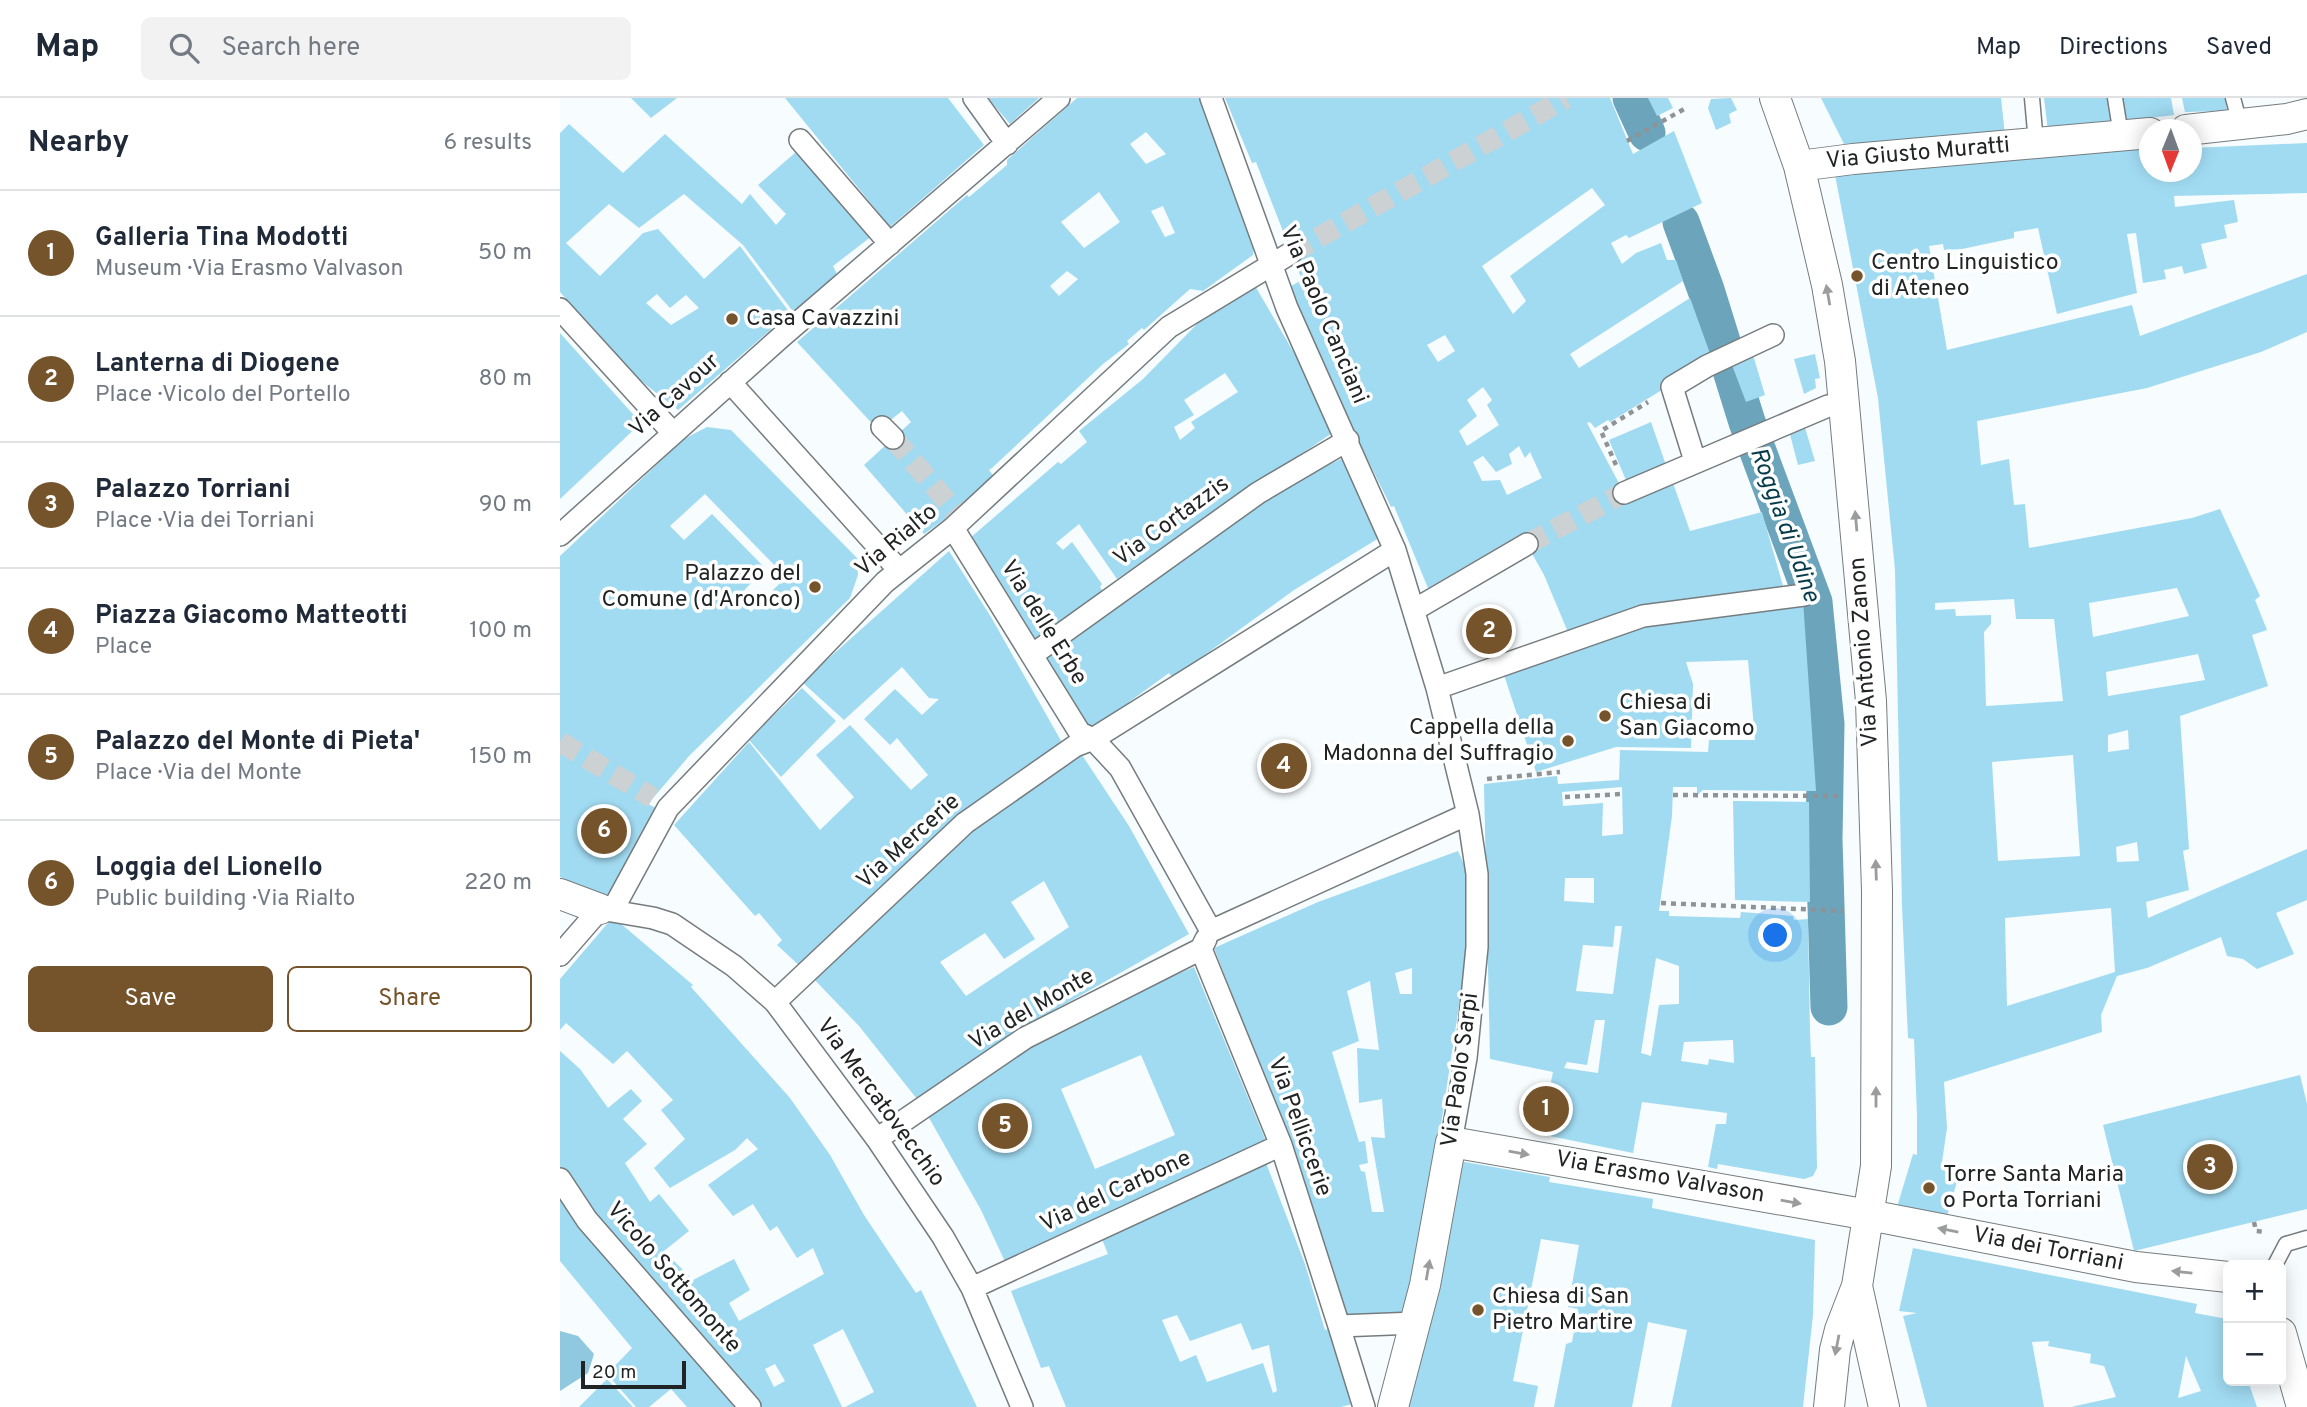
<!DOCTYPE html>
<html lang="en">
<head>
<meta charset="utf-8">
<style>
  body { margin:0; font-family:Overpass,sans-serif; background:#f2f2f3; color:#1f2937 }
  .controls { position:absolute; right:21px; bottom:21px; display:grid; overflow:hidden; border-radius:10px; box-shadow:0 4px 18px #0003 }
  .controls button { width:63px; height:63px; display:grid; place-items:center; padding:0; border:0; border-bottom:2px solid #e0e1e3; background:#fff; color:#1f2937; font:35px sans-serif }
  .compass { position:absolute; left:1579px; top:21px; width:63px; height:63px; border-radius:50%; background:#fff; box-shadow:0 4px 18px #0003; rotate:181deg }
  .scale { position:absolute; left:21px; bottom:18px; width:105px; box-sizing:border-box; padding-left:7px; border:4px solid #212425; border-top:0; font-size:19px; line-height:24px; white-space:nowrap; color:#212425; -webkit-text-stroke:5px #fff; paint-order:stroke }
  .you { position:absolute; left:1216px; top:838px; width:24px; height:24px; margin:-18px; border:5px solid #fff; border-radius:50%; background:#1a73e8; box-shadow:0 0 0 10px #1a73e833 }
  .badge { display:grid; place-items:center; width:46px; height:46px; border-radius:50%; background:#75532b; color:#fff; font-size:23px; font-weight:700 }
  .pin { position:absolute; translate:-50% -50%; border:4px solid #fff; box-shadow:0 2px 7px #0006 }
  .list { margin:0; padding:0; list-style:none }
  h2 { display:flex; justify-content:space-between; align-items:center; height:91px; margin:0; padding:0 28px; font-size:30px }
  h2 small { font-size:23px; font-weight:400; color:#747a83 }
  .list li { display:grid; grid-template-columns:46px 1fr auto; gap:21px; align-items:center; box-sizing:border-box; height:126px; padding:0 28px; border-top:2px solid #e0e1e3 }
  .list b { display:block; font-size:26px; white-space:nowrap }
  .list p { margin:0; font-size:23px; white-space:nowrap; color:#747a83 }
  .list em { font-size:23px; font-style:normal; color:#747a83 }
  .actions { display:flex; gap:14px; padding:21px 28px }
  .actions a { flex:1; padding:16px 0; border:2px solid #75532b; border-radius:10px; text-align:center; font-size:24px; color:#75532b }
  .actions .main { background:#75532b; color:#fff }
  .icon { flex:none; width:38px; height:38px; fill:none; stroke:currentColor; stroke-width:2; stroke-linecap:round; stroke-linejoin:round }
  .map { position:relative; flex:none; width:1747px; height:1309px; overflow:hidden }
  header { display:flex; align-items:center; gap:42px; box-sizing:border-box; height:98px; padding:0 35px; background:#fff; border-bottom:2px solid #e0e1e3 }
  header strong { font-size:33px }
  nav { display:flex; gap:38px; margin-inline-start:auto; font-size:24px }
  .search { width:490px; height:63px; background:#f2f2f3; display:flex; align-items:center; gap:18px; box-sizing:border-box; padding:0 24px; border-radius:10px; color:#747a83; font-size:26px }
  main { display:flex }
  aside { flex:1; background:#fff }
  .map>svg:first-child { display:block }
  .forest { fill:#8fc8df }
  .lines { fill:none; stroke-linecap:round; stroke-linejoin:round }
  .canal { stroke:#6ca5bb; stroke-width:37 }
  .building { fill:#a1dbf2; fill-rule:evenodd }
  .pedestrian-tunnel { stroke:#ccd1d3; stroke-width:21; stroke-dasharray:21 10; stroke-linecap:butt }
  .service-casing { stroke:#767c7e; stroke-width:17 }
  .pedestrian-casing { stroke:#767c7e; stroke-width:24 }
  .minor-casing { stroke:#767c7e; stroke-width:32 }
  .path { stroke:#8f9395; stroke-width:4.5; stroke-dasharray:5 5; stroke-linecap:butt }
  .service { stroke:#fff; stroke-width:14 }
  .pedestrian { stroke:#fff; stroke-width:21 }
  .minor { stroke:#fff; stroke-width:30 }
  .oneway { fill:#9b9c9d }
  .poi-dot { fill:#75532b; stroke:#fff; stroke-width:2.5 }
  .labels { text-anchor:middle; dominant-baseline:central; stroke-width:7; stroke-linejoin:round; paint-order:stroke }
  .street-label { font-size:23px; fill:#212425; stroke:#fff }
  .poi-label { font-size:23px; fill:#212425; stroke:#fff; text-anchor:start }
  .water-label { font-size:24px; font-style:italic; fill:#063b4b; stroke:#fff }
</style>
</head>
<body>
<header>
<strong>Map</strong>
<div class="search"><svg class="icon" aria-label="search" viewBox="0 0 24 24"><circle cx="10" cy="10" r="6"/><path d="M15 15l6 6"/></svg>Search here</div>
<nav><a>Map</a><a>Directions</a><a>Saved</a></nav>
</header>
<main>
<aside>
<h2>Nearby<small>6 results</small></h2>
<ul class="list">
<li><span class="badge">1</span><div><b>Galleria Tina Modotti</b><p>Museum · Via Erasmo Valvason</p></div><em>50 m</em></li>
<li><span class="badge">2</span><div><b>Lanterna di Diogene</b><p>Place · Vicolo del Portello</p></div><em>80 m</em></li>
<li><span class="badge">3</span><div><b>Palazzo Torriani</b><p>Place · Via dei Torriani</p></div><em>90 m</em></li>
<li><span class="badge">4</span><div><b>Piazza Giacomo Matteotti</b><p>Place</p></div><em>100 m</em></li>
<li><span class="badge">5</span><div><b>Palazzo del Monte di Pieta'</b><p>Place · Via del Monte</p></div><em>150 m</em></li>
<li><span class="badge">6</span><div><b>Loggia del Lionello</b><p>Public building · Via Rialto</p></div><em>220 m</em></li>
</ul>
<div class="actions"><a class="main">Save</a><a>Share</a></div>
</aside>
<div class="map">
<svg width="1747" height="1309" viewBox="0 0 1747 1309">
  <rect width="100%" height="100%" fill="#f7fcfe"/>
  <path class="forest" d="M0,1233l18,5 16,18 -6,19 -28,18z"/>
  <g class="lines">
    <path class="canal" d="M1071,0l16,35
      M1121,124l25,68 41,132 67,180 12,122 -2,115 5,168"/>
  </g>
  <path class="building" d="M71,0h46l-26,20z
    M225,0h163l36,47 -94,82z
    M428,0h51l-29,26z
    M517,0h125l53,140 -2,17 -50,36 -13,-2 -46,41 -2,-2 -15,13 2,3 -26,20 -111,104 -3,2 8,11 -73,53 -60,-69 47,-43 -9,-11 -24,19 -81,-88 170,-147 2,2 38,-32v-5zM586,34l20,22 -20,10 -16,-20zM539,94l21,30 -36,26 -23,-26zM603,108l12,27 -10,4 -14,-26zM507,173l11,8 -19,17 -9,-10z
    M665,0h385l23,56 41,-23 28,72 -73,35 -3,-3 -15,8 11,21 14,-11 25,-10 6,17h9l7,21 -113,73 9,14 111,-70 22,61 -102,63 -2,-2 -13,8 -5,-6 -3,1 34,64 52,-4 17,48 72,-19 23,81 -215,44 -26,-62 -23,-41 -93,54 -34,-82 -3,1 -107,-217 18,-10 -46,-118 -4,1zM1032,90l13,17 -95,71 16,25 -13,13 -31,-48zM885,237l10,16 -17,11 -11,-17zM923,289l9,13 -5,5 12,20 -32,21 -8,-15 18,-15 -10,-16zM959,348l6,12 5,-6 12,26 -35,17 -7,-15 -18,1 -9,-19 10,-6 13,16 16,-8 -3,-10z
    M1088,0h20l5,10 -16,8z
    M1171,0l6,12 -8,4 2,9 -15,7 -8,-22 3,-9z
    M1261,0h180l4,37 -159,13z
    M1484,0h64l4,24 -64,9z
    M1561,0h50l3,17 -48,6z
    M1622,0h43l2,13 -42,1z
    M9,26l54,49 42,-39 77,70 8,-10 26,31 10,-11 -28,-29 38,-33 76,84 -39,30 4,8 -43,39 -51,-68 -59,-51 -45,34 -30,-24 -43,39 34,33 43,-43 15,-4 46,50 36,-33 50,67 -112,97 -52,-41 -66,-77v-159zM97,196l13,14 16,-13 13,13 -28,17 -25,-22z
    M1747,45v50l-133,3 1,11 59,-7 4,22 -14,3 3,13 -26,6 6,24 -23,6 -2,-8 -18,4 2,9 -23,4 -7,-50 -9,1 10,59 -80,21 -19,-86 -24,4v6l-52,11 -18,1 -1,-6 -14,2 18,104 185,-45 8,31 167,-62v58l-46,20 -114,36 -170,33 4,44 28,-6 5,46 11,-1 4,44 163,-30 28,-9 40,87 -5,4 12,30 -15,5 16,51 -88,30 9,133 -6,2 6,39 -43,12 2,16 159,-69v51l-31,13 18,41 -37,15 -14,-10 -16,-3 -6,-19 -74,31 -30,8 -16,39 1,17 -158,50 3,46 -5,34 19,6 -16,55 -48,-16 16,-53 4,1v-40l-3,-76 -6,-1 -6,-132 -7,-336 -17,-172 -43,-223 278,-26h37v23h42v-24zM1617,490l12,28 -96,21 -4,-34zM1454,501l2,20h38l9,82 -77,5 -2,-74 7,-8v-9l-35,1 -1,-7 -20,1v-7zM1638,556l7,26 -97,16 -2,-24zM1568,632l1,19 -21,3v-17zM1513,657l7,101 -82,5 -6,-99zM1577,744l2,19 -22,1 -1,-15zM1551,810l4,64 -108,34 -2,-88z
    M694,186l84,145 -221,150 -38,-55 -23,19 7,7 9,-8 30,42 -2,3 6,9 -68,47 -69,-104 89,-77 3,2 26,-22 -8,-11 64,-52 55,-56zM665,275l13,19 -47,30 4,6 -15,12 -6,-13 20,-12 -10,-15z
    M0,235l81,90 -81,76z
    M1255,256l5,24 -5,1 1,9 -12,6 -10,-35z
    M1193,257l12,40 -19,7 -14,-37z
    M1243,323l12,40 -17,4 -10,-38z
    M1091,324l16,46 -39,17 -19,-45z
    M147,329l24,3 126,128 1,17 -8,23 -160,157 -37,43 -5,6 10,5 -46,93 -52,-25v-321l124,-117zM145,396l81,83 -35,35 -13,-15 27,-29 -53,-54 -28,26 -14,-14z
    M783,360l36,80 -85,52 -121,88 -4,-5 -40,29 2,4 -41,27 -49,-75 236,-168z
    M389,453l42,66 73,129 -261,223 -26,-24 5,-5 -23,-27 -4,3 -81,-91 75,-83 71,88 34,-33 -38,-42 34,-30 61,65 17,-15 -31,-37 -7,7 -26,-26 31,-30 27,26 17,-16 -10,-1 -27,-31 -58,53 -42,-38z
    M1243,502l13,191 -113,-1 -6,5v-8h-24l-1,29 -13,95h10v5l71,2 1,-6 52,4 1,4 14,-1 2,113 1,25h4l2,111 -4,8 -9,3 -86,-15 -1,5 -9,-2 8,-43h10l1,-11 -85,-11 -9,51 -93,-19 13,-62 -63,-13 -6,-275 73,-8 1,8 61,-4 1,-30 88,2 1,-12h46l-7,-80 -62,2 7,22 -2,64 -75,-1 -80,25 -34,-103 144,-51zM1062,689l1,47 -21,2 1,-33 -40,3 -1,-14zM1005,780h29v25l-30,-2zM1055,828h7l-9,68 -37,-3 7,-46 30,2zM1096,860l23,8v38l-20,1 -8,51 -10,-3zM1035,922h10l-7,53 -34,-5 3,-6 20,3zM1173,942l1,23 -25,-4 -1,6 -27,-4 3,-19z
    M242,590l34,33 -55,56 -32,-37z
    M518,651l51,77 60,108 -166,94 -106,71 -58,-73 -49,-51 191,-175zM484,783l25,46 -103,69 -26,-34 45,-29 19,26 31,-20 -24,-37z
    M1173,703l76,1 1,100 -75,-2z
    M898,753l9,20v82l-55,363 -65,3 -45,-145 -88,-226 104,-46zM852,870v26h-12l-5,-21zM810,883l9,69 -22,-2 2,55 23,-4 3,39 -14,-1 13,75h-12l-7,-40 -4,-1 -2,-6 9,-2 -3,-22 -6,1 -27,-90 27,-11 -12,-50z
    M53,819l80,68 -2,2 99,111 40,57 34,60 52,78 5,-3 56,117h-132l29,-15 -31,-63 -30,16 29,62h-89l-193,-236v-120l20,18 28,39 23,-19 11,12 -19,18 24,25 -22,19 25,39 9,-8 30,37 -25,20 29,29 41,-21 16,31 -21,13 10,18 85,-47 -11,-26 -16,10 -20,-32 -7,5 -17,-27 -20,12 -25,-31 50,-36 -11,-11 -12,12 -65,38 -16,-20 31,-29 -24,-29 12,-10 -46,-49 -14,13 -47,-41 -6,7v-51zM215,1266l10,17 -11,6 -9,-18z
    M634,869l74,179 -261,120 -26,-56 -53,-94 109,-76 72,-36zM581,957l34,80 -80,34 -34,-80z
    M1740,977l7,29v105l-173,42 -31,-126z
    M899,1063l91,16 -1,5 104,17 -1,9 163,32 -2,75 -10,92h-132l16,-77 -39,-8 -16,85h-78l12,-63 6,-2 6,-33 -10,-2 11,-62 -38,-6 -28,142 25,5 -4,21h-125z
    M706,1065l39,101 20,66 3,-1 24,75 -11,3h-275l-17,-41 -8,2 -30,-77 97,-37 -9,-22zM617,1217l13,26 51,-18 11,27 17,-5 8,46 -4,2 -10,-30 -56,19 -11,-27 -16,7 -18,-42z
    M0,1092l181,217h-54l-16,-18 -22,18h-13l-29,-33 25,-26 -72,-87z
    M1353,1150l284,56 -2,9 32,6 1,62h20l9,26h-186l45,-10 -12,-31 -14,-3 1,-9 -43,-8 1,-5 -17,1 12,65h-117l-24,-91 14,-3 -18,-2zM1626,1258l15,35 -23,7z
    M47,1281l26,28h-54z"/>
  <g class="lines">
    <path class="pedestrian-tunnel" d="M731,155l275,-155
      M333,340l62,73
      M967,446l97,-51
      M0,644l93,56"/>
    <defs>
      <path id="service" d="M1472,0l4,45
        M1555,0l6,37
        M1673,0l7,26
        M1715,1167l11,-21 21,-6"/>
      <path id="pedestrian" d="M414,0l33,46
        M651,0l76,210 108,242 42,138 31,126 9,60v73l-11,111 -15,84
        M240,42l90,104
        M0,211l113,124
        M170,284l169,188
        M322,329l11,11
        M1135,363l-23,-74 35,-21 66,-31
        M1064,395l204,-87
        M393,430l127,205 13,6
        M0,437l220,-197 279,-240
        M835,452l-302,189 27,29 91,163 257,-117
        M854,512l113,-66
        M472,557l226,-162 90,-53
        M877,590l206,-72 161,-21
        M52,813l56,-103 217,-226 68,-54 216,-201 122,-74
        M641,851l80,196 58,181
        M0,857l40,-46 53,9 19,6 62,42 41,36 102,137 66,98 29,51 50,119
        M215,904l190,-179 110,-77 18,-7
        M317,1041l148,-101 176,-89 5,-10
        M0,1081l27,41 163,187
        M412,1190l309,-143
        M804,1309l-25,-81 77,-3"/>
      <path id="minor" d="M1215,0l24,68 28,119 13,76 31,340 6,190 -1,275 -19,120 -17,44 -5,20 -6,57
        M1626,32l101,-11 20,-5
        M1239,68l54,-7 297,-26
        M0,796l40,15
        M1297,1188l27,121
        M1721,1235l21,74
        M833,1309l32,-122 26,-143 418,73 267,52 92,10"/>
    </defs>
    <use href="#service" class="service-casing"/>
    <use href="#pedestrian" class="pedestrian-casing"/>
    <use href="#minor" class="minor-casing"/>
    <path class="path" d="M1067,43l59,-33
      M1056,367l-15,-34 47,-29
      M927,681l73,-7
      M1113,697l168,1
      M1005,699l57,-3
      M1101,805l183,8
      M1694,1124l2,9 9,1"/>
    <use href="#service" class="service"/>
    <use href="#pedestrian" class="pedestrian"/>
    <use href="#minor" class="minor"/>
  </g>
  <defs><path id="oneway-solid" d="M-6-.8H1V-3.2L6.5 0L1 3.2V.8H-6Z" transform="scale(1.75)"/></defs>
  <g class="oneway">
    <use href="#oneway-solid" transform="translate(1268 197) rotate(-100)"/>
    <use href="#oneway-solid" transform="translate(1296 423) rotate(-95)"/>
    <use href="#oneway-solid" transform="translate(1316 772) rotate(-92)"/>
    <use href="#oneway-solid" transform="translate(1316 999) rotate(-90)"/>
    <use href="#oneway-solid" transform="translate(959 1055) rotate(10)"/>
    <use href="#oneway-solid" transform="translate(1231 1104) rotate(10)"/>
    <use href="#oneway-solid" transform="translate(1388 1132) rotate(-169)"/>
    <use href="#oneway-solid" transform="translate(868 1172) rotate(-80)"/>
    <use href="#oneway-solid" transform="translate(1622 1174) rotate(-174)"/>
    <use href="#oneway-solid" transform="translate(1277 1247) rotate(101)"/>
  </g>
  <g class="poi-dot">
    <circle cx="1297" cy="178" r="7"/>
    <circle cx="172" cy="221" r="7"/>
    <circle cx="255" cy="489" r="7"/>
    <circle cx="1045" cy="618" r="7"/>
    <circle cx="1008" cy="643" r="7"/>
    <circle cx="1369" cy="1090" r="7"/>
    <circle cx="918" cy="1212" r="7"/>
  </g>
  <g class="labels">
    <g class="street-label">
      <text transform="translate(1358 56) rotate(-5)">Via Giusto Muratti</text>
      <text transform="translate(763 217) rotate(67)">Via Paolo Canciani</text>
      <text transform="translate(115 298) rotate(-42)">Via Cavour</text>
      <text transform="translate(612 424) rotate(-36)">Via Cortazzis</text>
      <text transform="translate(337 443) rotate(-40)">Via Rialto</text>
      <text transform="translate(483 525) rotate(58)">Via delle Erbe</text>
      <text transform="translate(1305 554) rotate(-94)">Via Antonio Zanon</text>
      <text transform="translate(349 744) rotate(-42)">Via Mercerie</text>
      <text transform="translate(472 912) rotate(-30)">Via del Monte</text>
      <text transform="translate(901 972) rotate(-82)">Via Paolo Sarpi</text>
      <text transform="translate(320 1005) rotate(54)">Via Mercatovecchio</text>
      <text transform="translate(739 1029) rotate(70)">Via Pelliccerie</text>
      <text transform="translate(1100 1080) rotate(10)">Via Erasmo Valvason</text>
      <text transform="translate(556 1094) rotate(-25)">Via del Carbone</text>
      <text transform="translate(1488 1152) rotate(11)">Via dei Torriani</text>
      <text transform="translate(113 1180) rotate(49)">Vicolo Sottomonte</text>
    </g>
    <g class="poi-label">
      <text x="1311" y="165">Centro Linguistico<tspan x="1311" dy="26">di Ateneo</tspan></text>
      <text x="186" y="221">Casa Cavazzini</text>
      <text x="241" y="476" text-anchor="end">Palazzo del<tspan x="241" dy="26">Comune (d'Aronco)</tspan></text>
      <text x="1059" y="605">Chiesa di<tspan x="1059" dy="26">San Giacomo</tspan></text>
      <text x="994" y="630" text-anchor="end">Cappella della<tspan x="994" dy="26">Madonna del Suffragio</tspan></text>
      <text x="1383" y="1077">Torre Santa Maria<tspan x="1383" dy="26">o Porta Torriani</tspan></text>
      <text x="932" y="1199">Chiesa di San<tspan x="932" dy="26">Pietro Martire</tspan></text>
    </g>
    <g class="water-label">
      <text transform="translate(1224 427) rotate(70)">Roggia di Udine</text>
    </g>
  </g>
</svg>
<div class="controls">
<button>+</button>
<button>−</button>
</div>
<svg class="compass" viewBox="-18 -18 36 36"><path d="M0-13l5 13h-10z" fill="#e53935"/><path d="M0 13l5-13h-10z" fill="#747a83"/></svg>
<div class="scale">20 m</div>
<div class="you"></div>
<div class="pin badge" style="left:986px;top:1011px">1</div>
<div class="pin badge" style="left:929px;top:533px">2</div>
<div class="pin badge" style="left:1650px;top:1069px">3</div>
<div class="pin badge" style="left:724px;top:668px">4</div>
<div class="pin badge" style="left:445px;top:1028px">5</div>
<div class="pin badge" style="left:44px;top:733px">6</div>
</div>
</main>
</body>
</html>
